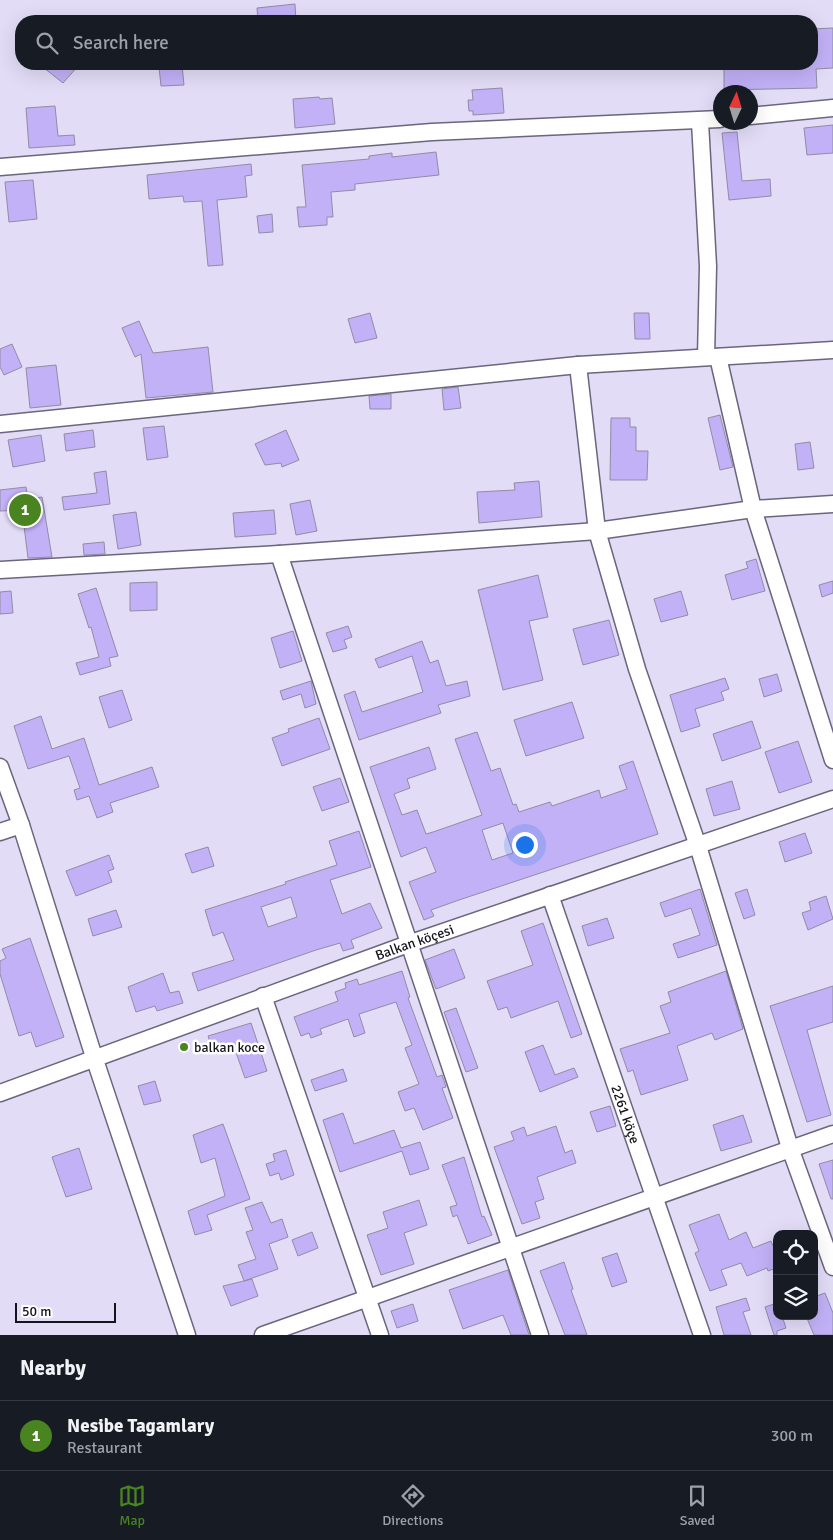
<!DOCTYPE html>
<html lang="en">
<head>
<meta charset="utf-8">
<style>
  body { margin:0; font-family:Signika,sans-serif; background:#242831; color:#f1f3f6 }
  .controls { position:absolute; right:15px; bottom:15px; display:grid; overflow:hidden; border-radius:10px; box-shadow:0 5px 20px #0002 }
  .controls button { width:45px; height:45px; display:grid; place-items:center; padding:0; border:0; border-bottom:1px solid #363941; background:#171b24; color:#f1f3f6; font:25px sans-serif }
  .compass { position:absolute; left:713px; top:85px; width:45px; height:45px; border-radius:50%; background:#171b24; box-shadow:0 5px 20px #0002; rotate:4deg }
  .scale { position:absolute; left:15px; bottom:12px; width:101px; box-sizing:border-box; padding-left:5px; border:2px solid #15131c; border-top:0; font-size:14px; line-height:18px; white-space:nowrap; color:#15131c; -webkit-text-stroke:4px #fff; paint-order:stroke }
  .you { position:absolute; left:524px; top:844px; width:18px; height:18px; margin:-12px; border:4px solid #fff; border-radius:50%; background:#1a73e8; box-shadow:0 0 0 8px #1a73e833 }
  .badge { display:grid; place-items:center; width:32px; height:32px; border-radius:50%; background:#4a8420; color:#fff; font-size:16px; font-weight:700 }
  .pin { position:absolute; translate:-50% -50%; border:2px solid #fff; box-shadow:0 1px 5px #0006 }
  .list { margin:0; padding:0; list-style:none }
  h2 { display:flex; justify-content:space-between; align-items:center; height:65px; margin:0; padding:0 20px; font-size:21px }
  h2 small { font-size:16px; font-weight:400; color:#9ea1a6 }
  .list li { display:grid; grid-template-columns:32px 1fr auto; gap:15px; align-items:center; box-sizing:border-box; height:70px; padding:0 20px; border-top:1px solid #363941 }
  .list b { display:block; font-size:19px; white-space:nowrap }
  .list p { margin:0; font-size:16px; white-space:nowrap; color:#9ea1a6 }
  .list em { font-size:16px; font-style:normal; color:#9ea1a6 }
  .icon { flex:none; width:28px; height:28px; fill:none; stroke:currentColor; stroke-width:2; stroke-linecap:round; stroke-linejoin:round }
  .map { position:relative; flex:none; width:833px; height:1335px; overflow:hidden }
  .search { position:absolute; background:#171b24; box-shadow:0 5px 20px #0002; left:15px; right:15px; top:15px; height:55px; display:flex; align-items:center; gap:12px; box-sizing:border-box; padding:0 18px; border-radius:20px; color:#9ea1a6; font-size:19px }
  .sheet { height:135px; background:#171b24 }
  nav { display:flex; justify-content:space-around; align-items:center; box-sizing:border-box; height:70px; border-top:1px solid #363941; background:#171b24; font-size:14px; color:#9ea1a6 }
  nav a { display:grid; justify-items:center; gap:2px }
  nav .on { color:#4a8420 }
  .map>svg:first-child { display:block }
  .building { fill:#c2b1f7; stroke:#918ca5; fill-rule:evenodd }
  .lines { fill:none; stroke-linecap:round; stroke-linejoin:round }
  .minor-casing { stroke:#6b657d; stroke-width:19 }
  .minor { stroke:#fff; stroke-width:16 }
  .poi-dot { fill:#4a8420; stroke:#fff; stroke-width:2 }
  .labels { text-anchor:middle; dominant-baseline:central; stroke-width:5; stroke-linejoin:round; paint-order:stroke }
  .street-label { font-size:14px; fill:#15131c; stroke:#fff }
  .poi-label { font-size:14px; fill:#15131c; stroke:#fff; text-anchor:start }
</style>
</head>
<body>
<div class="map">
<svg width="833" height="1335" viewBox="0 0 833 1335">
  <rect width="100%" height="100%" fill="#e2dcf7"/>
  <path class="building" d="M295,4l1,17h-38l-1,-13z
    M833,28v40l-17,1 1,19 -93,2v-26h88v-35z
    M39,64h41l-17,19z
    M182,65l2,20 -23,1 -2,-19z
    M502,88l2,25 -31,2v-4h-4l-1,-11h5l-1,-10z
    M319,97l1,2 12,-1 3,26 -40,4 -2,-29z
    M55,106l3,30 16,-1 1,10 -46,3 -3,-40z
    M833,125v28l-26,2 -3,-27z
    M737,132l5,49 28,-2 1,17 -42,4 -7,-67z
    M436,152l3,23 -84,9v6l-24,2 2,25h-6v8l-28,2 -2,-20h9l-4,-42 67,-6v-3l23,-3v4z
    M251,164l1,11 -7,1 2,21 -30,3 6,65 -15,1 -6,-65 -18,1 -1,-6 -34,3 -2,-24z
    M33,180l4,39 -28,3 -4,-40z
    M272,214l1,18 -14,1 -2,-17z
    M370,313l7,25 -22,5 -7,-24z
    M634,313h15l1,26h-15z
    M139,321l14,32 55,-6 5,45 -67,6 -5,-44 -6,3 -13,-29z
    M12,344l10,23 -18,8 -4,-8v-18z
    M56,365l5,40 -31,3 -4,-40z
    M458,387l3,21 -17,2 -2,-21z
    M391,394v15h-21l-1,-13z
    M720,415l13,52 -13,3 -12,-52z
    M611,418h19v9h6v24h12l-1,29h-37z
    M164,426l4,31 -21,3 -4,-32z
    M93,430l2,17 -29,4 -2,-17z
    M286,430l13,30 -17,7 -1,-4 -16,2 -10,-21z
    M41,435l4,26 -32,6 -5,-27z
    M810,442l4,26 -16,2 -3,-26z
    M106,471l4,33 -46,6 -2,-13 35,-4 -3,-20z
    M539,481l3,36 -63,6 -2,-31 38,-2 -1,-7z
    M26,487l2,12 14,-2 10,60 -24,1 -6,-48 -22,1v-21z
    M310,500l7,31 -21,4 -6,-31z
    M274,510l2,24 -41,3 -2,-24z
    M136,512l5,33 -23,4 -5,-34z
    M104,542l1,12 -21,1 -1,-11z
    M756,559l9,32 -33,9 -7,-25 23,-7 -2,-6z
    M538,575l10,42 -19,4 14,59 -40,10 -25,-100z
    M833,581v12l-11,4 -3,-12z
    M157,582v28l-27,1v-28z
    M96,588l22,68 -9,2 2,8 -31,9 -4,-12 23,-6 -8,-30 -2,1 -11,-34z
    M11,591l2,22 -13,1v-22z
    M681,591l7,24 -27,7 -7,-23z
    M609,620l10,35 -36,10 -10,-36z
    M348,626l4,11 -8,3 3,8 -14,4 -7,-19z
    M293,631l9,30 -22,7 -9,-30z
    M422,641l8,22 8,-3 8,26 21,-5 3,15 -32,9 3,8 -82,27 -15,-45 11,-4 7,21 61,-20 -11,-36 -33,12 -4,-9z
    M777,674l5,17 -18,6 -5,-18z
    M725,678l4,11 -8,3 3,8 -29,9 5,17 -19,6 -11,-37z
    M311,681l5,23 -11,4 -4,-14 -18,6 -3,-9z
    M122,690l10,30 -23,8 -10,-31z
    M572,702l12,36 -58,18 -12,-36z
    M41,716l11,33 32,-11 15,47 53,-18 7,20 -49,16 3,9 -16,6 -8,-22 -12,4 -3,-10 6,-2 -11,-32 -41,13 -14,-43z
    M319,718l11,31 -48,17 -10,-28 17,-6 -1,-3z
    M752,721l9,27 -39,13 -9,-27z
    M477,732l14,39 9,-3 13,37 3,-1 3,8 31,-10 2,4 47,-16 2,8 26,-9 -8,-23 14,-5 25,73 -199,66 -28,10 3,6 -10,4 -15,-38 27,-10 -10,-25 -25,10 -31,-90 59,-20 7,22 -29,10 3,9 -16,6 8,21 15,-5 9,24 7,-2 49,-17 -27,-76zM503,823l10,30 -21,7 -10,-30z
    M798,741l14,41 -33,11 -14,-41z
    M340,778l9,24 -27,9 -9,-24z
    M732,781l8,28 -26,7 -8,-27z
    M359,831l12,36 -41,13 12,34 28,-11 12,25 -31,12 3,8 -11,3 -3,-8 -24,7 -118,41 -6,-18 42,-13 -11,-28 -10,4 -8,-26 81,-26 -1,-2 52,-17 -8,-24zM291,897l6,20 -29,10 -7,-20z
    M805,833l7,20 -27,9 -6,-20z
    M208,847l6,19 -22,7 -7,-19z
    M109,855l5,14 -6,2 4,11 -36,14 -10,-25z
    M700,889l17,56 -39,13 -5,-14 27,-9 -9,-27 -26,9 -5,-14z
    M747,889l8,26 -11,4 -9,-26z
    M826,896l7,23 -25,11 -6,-17 9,-3 -2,-8z
    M116,910l6,17 -29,9 -5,-17z
    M607,918l7,20 -26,8 -6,-20z
    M543,923l39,111 -11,4 -13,-37 -47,17 -4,-11 -9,3 -11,-29 46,-16 -12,-34z
    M30,938l34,99 -28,10 -5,-15 -12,4 -19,-62v-13l6,-3 -4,-9z
    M454,949l11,29 -29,11 -11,-29z
    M402,971l8,26 -2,1 29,79 5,-2 4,12 -4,1 11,30 -30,12 -9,-22 -9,3 -7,-19 21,-8 -14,-36 7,-3 -16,-43 -37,12 6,19 -11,4 -6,-18 -28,10 2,5 -11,4 -2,-5 -8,3 -7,-19 44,-16 -3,-9 11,-4 -1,-5 12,-4 2,6z
    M726,971l17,58 -28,11 -3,-7 -35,13 11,34 -47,15 -8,-25 -5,2 -8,-23 50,-16 -10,-27 11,-4 -3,-10z
    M163,973l7,20 9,-2 4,12 -26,8 -2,-5 -19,6 -8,-25z
    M833,986v36l-26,8 24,85 -24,7 -37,-116z
    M456,1008l22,60 -12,4 -22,-60z
    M251,1023l16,48 -22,7 -12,-34 -20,7 -5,-15z
    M543,1045l12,30 19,-7 4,9 -38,15 -15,-40z
    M343,1069l4,12 -32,10 -4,-11z
    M155,1081l6,20 -17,4 -6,-19z
    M610,1106l6,20 -19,6 -7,-20z
    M343,1113l11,31 40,-14 7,18 19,-6 9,27 -19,6 -8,-24 -62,21 -17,-52z
    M743,1115l9,27 -31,9 -8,-26z
    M223,1124l27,75 -43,16 5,15 -17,5 -7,-24 37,-15 -10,-38 -14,5 -8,-28z
    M556,1126l9,27 7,-3 4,13 -39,14 7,22 -9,3 5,16 -18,6 -28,-77 20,-7 -3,-8 13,-5 3,9z
    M79,1148l13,41 -26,8 -14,-40z
    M286,1150l8,25 -13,5 -2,-7 -9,3 -4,-12 9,-3 -2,-7z
    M464,1157l18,60 2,-1 8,19 -24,9 -11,-29 -4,2 -3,-10 7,-2 -15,-40z
    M833,1160v39h-2l-12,-35z
    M419,1200l8,25 -23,8 10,31 -33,11 -14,-40 21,-7 -5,-16z
    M262,1202l9,21 11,-4 6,18 -19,7 9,25 -34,12 -6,-16 18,-6 -10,-27 7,-2 -8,-22z
    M719,1214l10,26 17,-8 7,16 18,-7 6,14v13l-9,3 -1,-3 -20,8 -6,-13 -20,7 6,15 -17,6 -15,-38 4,-2 -10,-26z
    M312,1232l6,16 -20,8 -6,-16z
    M617,1253l10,29 -15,5 -10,-29z
    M564,1262l9,27 -2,1 16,45h-22l-25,-64z
    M508,1270l21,65h-18l-8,-20 -40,14 -14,-39z
    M252,1279l6,17 -27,10 -8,-20z
    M825,1293l8,20v22h-19l-8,-19h8v-19z
    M746,1298l4,12 -7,2 8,23h-27l-8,-28z
    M777,1303v13h5l4,12 -9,3v4h-3l-9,-28z
    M413,1304l5,17 -21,7 -6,-17z"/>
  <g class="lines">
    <defs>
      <g id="minor">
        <path d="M750,116l83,-8"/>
        <path d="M700,122l8,144 -2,91"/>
        <path d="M0,167l432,-35 288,-13"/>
        <path d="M718,357l35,152 80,251"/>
        <path d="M578,365l19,166 40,138 61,177 92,302 43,119"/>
        <path d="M0,424l578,-59 255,-15"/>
        <path d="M279,554l261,781"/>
        <path d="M0,570l279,-16 318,-23 156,-22 80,-5"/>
        <path d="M0,767l21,58"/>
        <path d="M0,832l21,-7 73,232 93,278"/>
        <path id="s1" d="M550,895l152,440"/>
        <path d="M263,996l117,339"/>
        <path id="s2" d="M0,1093l408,-149 425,-145"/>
        <path d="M263,1335l570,-201"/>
      </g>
    </defs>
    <use href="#minor" class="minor-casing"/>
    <use href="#minor" class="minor"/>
  </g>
  <circle class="poi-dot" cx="184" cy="1047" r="5"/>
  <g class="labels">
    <g class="street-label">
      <text stroke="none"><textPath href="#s2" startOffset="441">Balkan köçesi</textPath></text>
      <text stroke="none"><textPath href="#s1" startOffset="232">2261 köçe</textPath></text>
    </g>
    <g class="poi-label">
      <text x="194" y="1047">balkan koce</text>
    </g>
  </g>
</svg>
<div class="controls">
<button><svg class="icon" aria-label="locate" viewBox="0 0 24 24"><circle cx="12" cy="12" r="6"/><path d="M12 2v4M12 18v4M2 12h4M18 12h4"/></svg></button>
<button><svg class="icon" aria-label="layers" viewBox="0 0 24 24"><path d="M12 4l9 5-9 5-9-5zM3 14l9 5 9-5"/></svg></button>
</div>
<svg class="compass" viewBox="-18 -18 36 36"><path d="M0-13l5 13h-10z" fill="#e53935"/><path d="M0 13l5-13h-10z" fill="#9ea1a6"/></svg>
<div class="scale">50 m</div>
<div class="you"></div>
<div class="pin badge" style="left:25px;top:510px">1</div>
<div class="search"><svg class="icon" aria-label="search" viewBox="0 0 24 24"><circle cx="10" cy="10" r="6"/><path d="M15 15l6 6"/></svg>Search here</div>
</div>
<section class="sheet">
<h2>Nearby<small></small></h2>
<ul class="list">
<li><span class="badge">1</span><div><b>Nesibe Tagamlary</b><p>Restaurant</p></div><em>300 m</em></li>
</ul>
</section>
<nav>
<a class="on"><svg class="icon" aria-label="map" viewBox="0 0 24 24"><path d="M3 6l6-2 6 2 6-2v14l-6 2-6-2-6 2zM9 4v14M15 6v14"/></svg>Map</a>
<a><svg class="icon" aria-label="directions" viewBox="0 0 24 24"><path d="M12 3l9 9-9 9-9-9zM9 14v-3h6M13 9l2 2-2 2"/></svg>Directions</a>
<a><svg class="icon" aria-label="saved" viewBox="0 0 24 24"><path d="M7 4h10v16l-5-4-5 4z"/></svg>Saved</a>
</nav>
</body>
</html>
